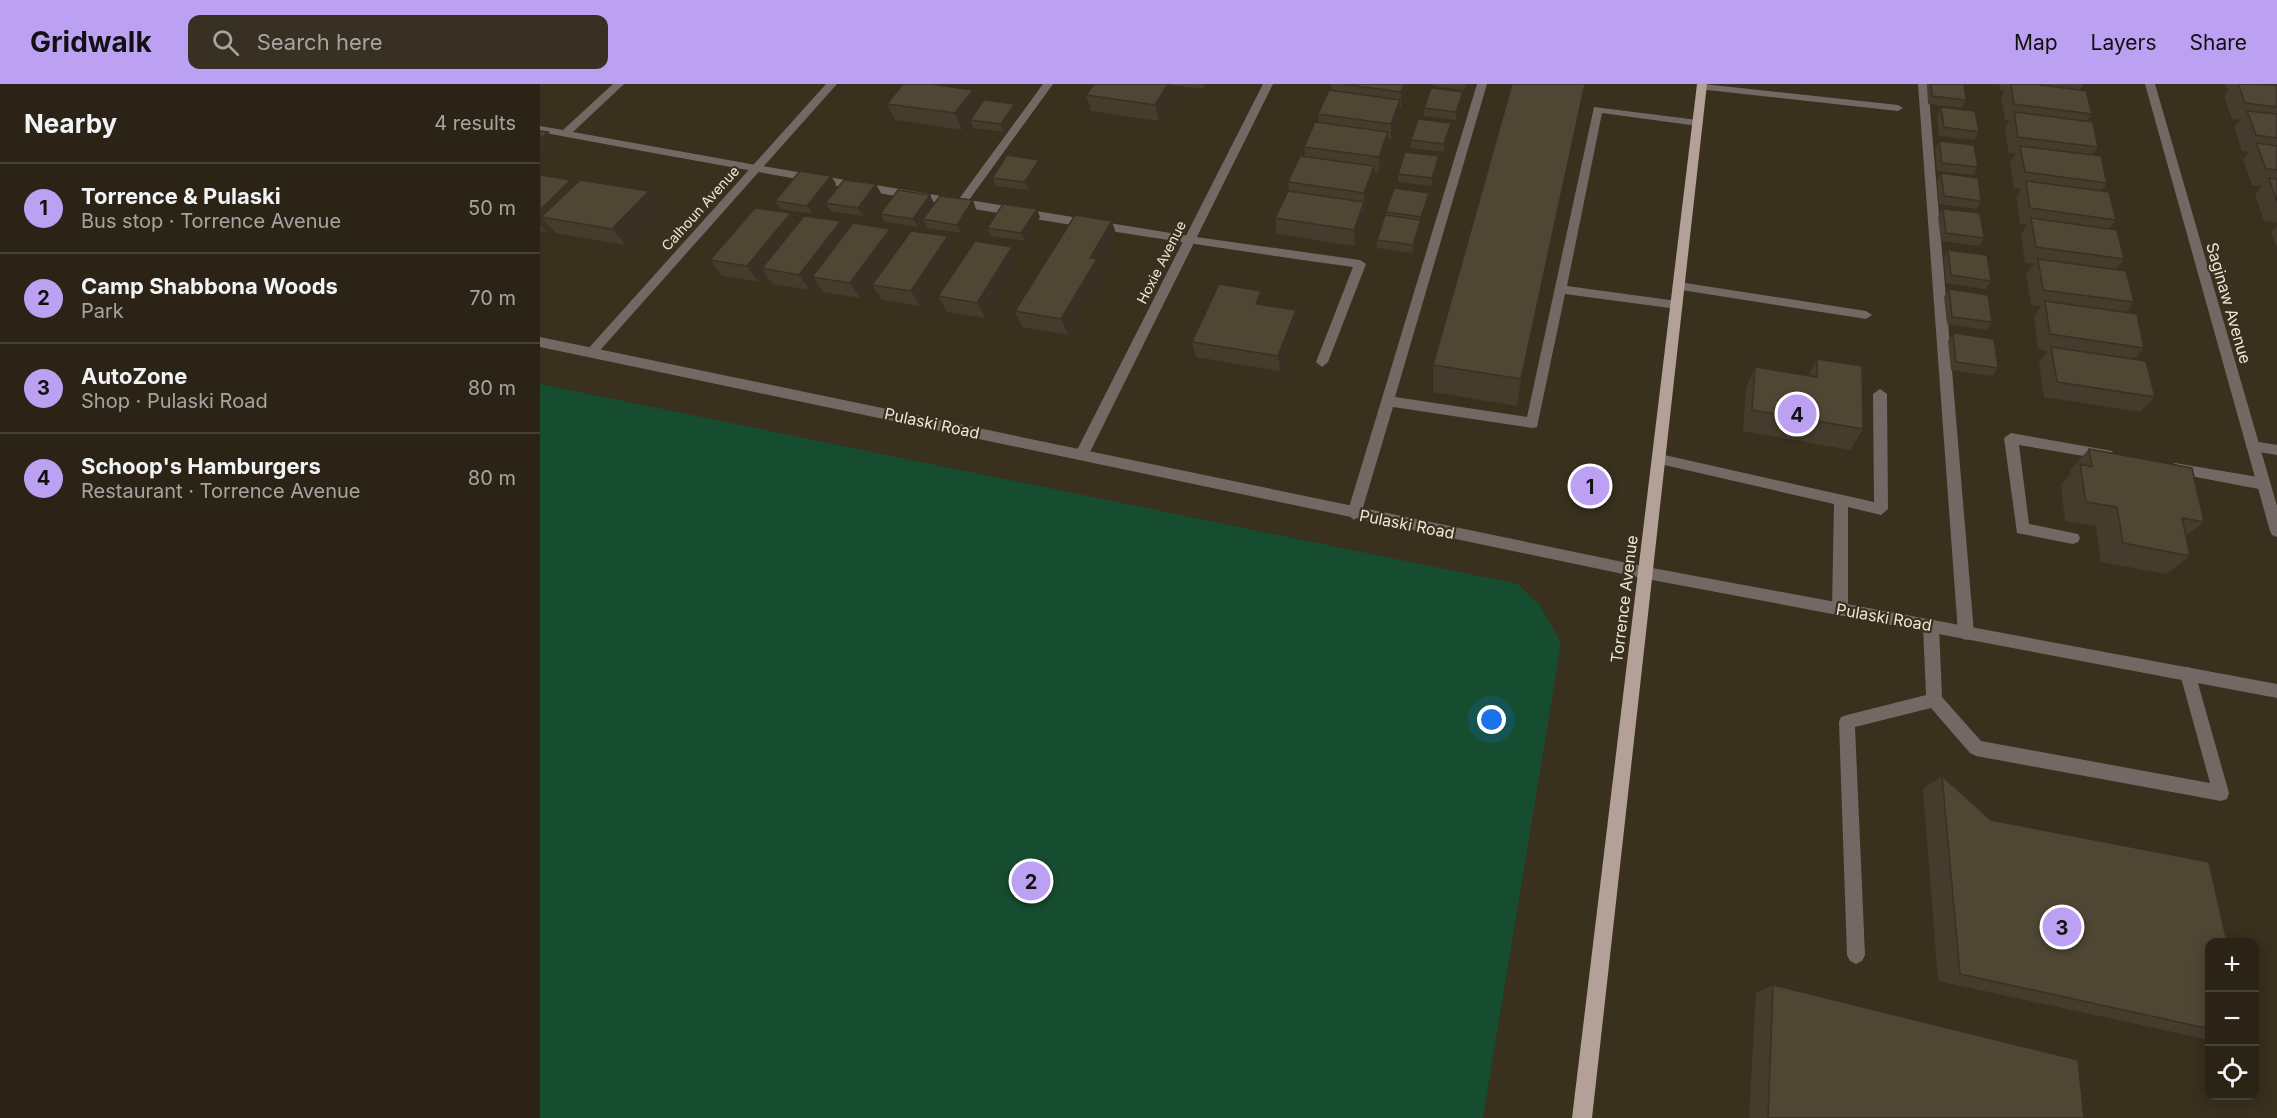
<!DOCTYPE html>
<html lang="en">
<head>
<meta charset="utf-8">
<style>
  body { margin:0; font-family:Inter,sans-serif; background:#373023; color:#f1f3f6 }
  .controls { position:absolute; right:18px; bottom:18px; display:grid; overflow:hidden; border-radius:12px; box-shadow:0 3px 15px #0003 }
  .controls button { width:54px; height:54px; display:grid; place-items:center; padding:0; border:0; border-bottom:2px solid #474135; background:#2b2416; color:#f1f3f6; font:30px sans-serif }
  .you { position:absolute; left:952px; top:636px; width:21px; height:21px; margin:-15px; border:4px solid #fff; border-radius:50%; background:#1a73e8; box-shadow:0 0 0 9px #1a73e833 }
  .badge { display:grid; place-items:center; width:39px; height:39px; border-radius:50%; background:#bca0f2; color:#111; font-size:20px; font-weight:700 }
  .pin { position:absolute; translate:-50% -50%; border:3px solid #fff; box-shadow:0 2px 6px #0006 }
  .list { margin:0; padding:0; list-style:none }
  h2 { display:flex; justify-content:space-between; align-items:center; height:78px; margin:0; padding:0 24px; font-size:26px }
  h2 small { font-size:20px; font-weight:400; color:#a6a4a1 }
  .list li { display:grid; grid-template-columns:39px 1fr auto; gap:18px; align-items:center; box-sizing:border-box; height:90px; padding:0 24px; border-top:2px solid #474135 }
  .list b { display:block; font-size:22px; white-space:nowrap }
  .list p { margin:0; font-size:20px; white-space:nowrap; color:#a6a4a1 }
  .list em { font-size:20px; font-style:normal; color:#a6a4a1 }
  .icon { flex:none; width:33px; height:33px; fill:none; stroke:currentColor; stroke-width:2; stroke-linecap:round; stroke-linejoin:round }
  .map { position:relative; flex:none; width:1737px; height:1034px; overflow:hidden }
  header { display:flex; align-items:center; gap:36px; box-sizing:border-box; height:84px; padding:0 30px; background:#bca0f2; color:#111 }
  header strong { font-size:28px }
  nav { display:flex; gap:33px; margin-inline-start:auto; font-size:21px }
  .search { width:420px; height:54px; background:#373023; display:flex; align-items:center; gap:15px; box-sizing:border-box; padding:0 21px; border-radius:12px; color:#a6a4a1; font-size:22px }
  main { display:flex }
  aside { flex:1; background:#2b2416 }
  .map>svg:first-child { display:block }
  .green { fill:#164d30 }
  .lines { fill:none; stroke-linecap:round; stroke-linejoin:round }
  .service { fill:#736964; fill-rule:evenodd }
  .minor { fill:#736964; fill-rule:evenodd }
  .tertiary { fill:#736964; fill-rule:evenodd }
  .primary { fill:#b3a096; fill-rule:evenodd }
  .wall { fill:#453c2d }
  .shaded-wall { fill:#383124 }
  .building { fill:#504634; stroke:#383124; stroke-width:1.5 }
  .labels { text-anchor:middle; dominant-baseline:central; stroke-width:4.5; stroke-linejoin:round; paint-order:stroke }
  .far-street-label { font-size:14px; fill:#ede7dc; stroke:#39301e }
  .street-label { font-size:16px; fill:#ede7dc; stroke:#39301e }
</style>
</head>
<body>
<header>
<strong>Gridwalk</strong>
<div class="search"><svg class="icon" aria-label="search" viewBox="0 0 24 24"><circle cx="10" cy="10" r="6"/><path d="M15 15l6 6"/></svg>Search here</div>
<nav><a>Map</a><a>Layers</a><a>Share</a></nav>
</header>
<main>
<aside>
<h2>Nearby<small>4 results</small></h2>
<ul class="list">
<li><span class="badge">1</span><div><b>Torrence &amp; Pulaski</b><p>Bus stop · Torrence Avenue</p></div><em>50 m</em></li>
<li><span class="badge">2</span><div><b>Camp Shabbona Woods</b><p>Park</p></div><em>70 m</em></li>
<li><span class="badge">3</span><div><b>AutoZone</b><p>Shop · Pulaski Road</p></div><em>80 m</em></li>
<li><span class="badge">4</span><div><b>Schoop's Hamburgers</b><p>Restaurant · Torrence Avenue</p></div><em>80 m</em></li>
</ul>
</aside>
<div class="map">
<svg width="1737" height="1034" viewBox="0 0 1737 1034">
  <rect width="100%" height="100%" fill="#39301e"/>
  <path class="green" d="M0,300l978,200 22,21 21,38 -78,475h-943z"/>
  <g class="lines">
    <path class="service" d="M73,0h11l-51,48 183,33 203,34 84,-115h10l-84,116 220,36 171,24 6,4 -38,98 -6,5 -6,-5 37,-95c-272,-38 -543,-84 -813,-135v-6l23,4z
      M937,0h10l-92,313 132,20 67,-310 104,13 5,3 -5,3 -96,-13 -35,173 110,15 6,4 -6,4 -112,-15 -28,133 -5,1 -139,-21 -32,107 -7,6 -7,-6z
      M1163,0l195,21 5,3 -5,3 -200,-22v-4z
      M1378,0h10l46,549 -3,5 -5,2 -5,-2 -3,-5z
      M1139,198l187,29 6,4 -6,4 -191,-30v-6z
      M1340,305l7,5 1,115 -7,6 -33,-8v102l-3,5 -5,2 -5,-2 -3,-5 2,-105 -174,-40 -7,-5 7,-5 214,48 -1,-108z
      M1471,349l101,18 2,4 -7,5 -88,-15 10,79 49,10 2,4 -2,4 -5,2 -56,-11 -13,-95z
      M1713,357l24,4v10l-29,-5 -2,-4 2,-4z
      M1635,379l89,15 7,6 -7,6 -89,-17 -7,-5z
      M1391,535l5,2 3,5 3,71 39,44 229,42 -30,-109 2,-5 6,-2 6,2 35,124 -2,6 -6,2 -245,-45 -6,-3 -39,-45 -76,19 10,228 -3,6 -6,3 -6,-3 -3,-6 -8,-233 2,-5 6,-2 79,-20 -3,-69 3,-5z"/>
    <path class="minor" d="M286,0h11l-242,272h-8v-6z
      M723,0h10l-184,370 -7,5 -5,-1 -2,-4z
      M1605,0h10l122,422v31l-5,-2 -2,-4z"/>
    <path class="tertiary" d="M0,253l1107,230 630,117v14l-630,-119 -1107,-232z"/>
    <path class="primary" d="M1157,0h10l-115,1034h-20z"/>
  </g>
  <path class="wall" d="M553,0h112l-3,5 -32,-4 3,13 -14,23 -68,-10 -5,-16 8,-11z
    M791,0h79l-9,24h-1v8l-9,24 -3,-1v9l-9,25 -5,-1 1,10 -10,27v9l-10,28 -78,-12 -2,-16 14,-27 -1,-9 17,-26 -1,-9 15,-25 -1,-8 14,-23z
    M893,0h33l-2,6 -31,-4z
    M972,0h73l-68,322 -84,-14v-27z
    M1387,0h37l2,16 -4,8 -34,-4z
    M1459,0h85l-4,6 12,24 -5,8 11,25 -6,8 15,28 -6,8 15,29 -7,8 15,31 -8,10 18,33 -9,11 19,35 -10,11 21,38 -15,15 -96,-15 -5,-35 9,-11 -10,-2 -4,-33 7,-10 -10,-1 -5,-31 8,-10 -9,-1 -4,-29 6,-9 -7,-1 -4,-27 5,-8 -7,-1 -4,-26 6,-8 -7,-1 -4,-24 4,-8 -4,-1 -4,-23 4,-6 -5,-1z
    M1685,0h52v139l-13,-2 -9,-27 7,-8 -10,-1 -9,-26 6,-7 -7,-1 -8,-24 6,-7 -8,-1 -8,-23 5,-7 -3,-1z
    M923,8l-1,8 -6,20 -32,-4v-8z
    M347,20l93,2 -18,24 -67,-10z
    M475,20l3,8 -14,20 -31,-4 -3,-8z
    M1401,23l38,25 -5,8 -35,-4 -2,-21z
    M910,47l-6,21 -33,-4v-8z
    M1399,57l39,26 -5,8 -36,-4 -2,-22z
    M899,72v9l-7,21 -34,-4v-8z
    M499,76l3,8 -13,22 -33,-4 -4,-8z
    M1401,89l40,28 -5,8 -37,-5 -2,-23z
    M0,91l31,5 4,4 87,23 -36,38 -70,-12 -4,-4 -4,4 -8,-2z
    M291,92l5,8 -23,30 -33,-5 -5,-8z
    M341,109l-18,23 -32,-5 -6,-8z
    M889,109l-1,8 -7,24v4l-8,24 -36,-5v-8l9,-25v-3z
    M390,111l-12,32 -33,-5 -5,-8z
    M436,125l-15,24 -34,-5 -4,-9z
    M1403,125l41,29 -5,8 -38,-5 -3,-24z
    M500,133l-15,24 -34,-5 -4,-8z
    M301,137l6,11 52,13 -39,53 -37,-6 -7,-10 -6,8 -37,-6 -8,-10 -6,8 -37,-6 -12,-16 88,-36z
    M1737,142v22l-6,-16z
    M408,152l8,16 -36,54 -38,-6 -10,-15z
    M577,153l-18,30 3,8 -34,60 -46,-8 -7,-16z
    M1408,166l43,31 -6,8 -39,-6 -2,-25z
    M479,179l-34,55 -38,-6 -9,-16z
    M1409,205l43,33 -5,8 -40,-6 -3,-27z
    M721,207l2,14 33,5 2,16 -18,45 -84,-14 -4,-15z
    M1413,249l45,35 -6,8 -41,-6 -3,-29z
    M1277,275l46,70 -13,21 -107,-19 3,-43 9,-21 54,8z
    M1549,365l115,73 -18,14 4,20 -24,18 -65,-12 -5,-36 -31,-5 -4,-37 10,-10 -1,-4z
    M1402,692l49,44 219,122v98l-272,-59 -15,-192z
    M1233,901l311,133h-335l7,-125z"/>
  <path class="shaded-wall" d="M0,0h9l-9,8z
    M628,0h2l3,14 -14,23 -4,-16z
    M864,0h6v2l-9,22v-16z
    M1045,0l-2,11 -66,311 4,-27z
    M433,6l7,16 -18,24 -7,-17z
    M923,8l-1,8 -6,20v-8z
    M860,16v16l-9,24v-16z
    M475,20l3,8 -14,20 -3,-8z
    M911,39l-1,8 -6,21v-8z
    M8,48l7,8 -15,14v-15z
    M848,48v16l-9,25v-16z
    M899,72v9l-7,21v-8z
    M499,76l3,8 -13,22 -4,-8z
    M834,82l1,16 -10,27 -1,-16z
    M291,92l5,8 -23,30 -6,-8z
    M31,96l14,16 -44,21 11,12 -4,4 -8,-8v-15z
    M336,100l5,9 -18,23 -5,-8z
    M109,107l13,16 -36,38 -14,-16z
    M889,109l-1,8 -7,24v-8z
    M390,111l4,8 -16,24 -5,-8z
    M433,116l3,9 -15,24 -4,-8z
    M824,118l1,16 -10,28 -1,-16z
    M497,125l3,8 -15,24 -4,-8z
    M251,129l10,16 -39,39 3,6 -6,8 -12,-16z
    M881,136v9l-8,24v-8z
    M301,137l9,16 -38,40 4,5 -6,8 -11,-15z
    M572,137l5,16 -18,30 3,8 -34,60 -7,-16 29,-61z
    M350,145l9,16 -39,53 -10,-15z
    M408,152l8,16 -36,54 -9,-15z
    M472,163l7,16 -34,55 -8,-15z
    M721,207l3,15 -8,-2z
    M756,226l2,16 -18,45 -2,-15z"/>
  <path class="building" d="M363,0h27l43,6 -18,23 -68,-9z
    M554,0h74l-13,21 -69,-10z
    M802,0h62l-3,8z
    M972,0h73l-64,295 -88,-14z
    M1391,0h33l2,16 -34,-4z
    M1471,0h23l52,7 6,23 -78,-10z
    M1698,0l39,1v22l-32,-4z
    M891,4l32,4 -7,20 -32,-4z
    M789,6l71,10 -9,24 -73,-10z
    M444,16l31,4 -14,20 -31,-4z
    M1401,23l34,4 4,21 -35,-5z
    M1707,27l30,3v24l-21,-3z
    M1474,28l79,10 5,25 -80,-10z
    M878,35l33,4 -7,21 -33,-4z
    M775,38l73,10 -9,25 -75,-10z
    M0,47l8,1 -8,7z
    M1399,57l35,4 4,22 -36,-4z
    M1716,59l21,3v24l-11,-1z
    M1480,62l81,10 6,27 -82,-11z
    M865,68l34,4 -7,22 -34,-4z
    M467,71l32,5 -14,22 -33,-4z
    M760,72l74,10 -10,27 -76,-11z
    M260,87l31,5 -24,30 -32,-5z
    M1401,89l37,5 3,23 -37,-5z
    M0,91l31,5 -31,30z
    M1729,94l8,1v23z
    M40,96l69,11 -37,38 -71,-12z
    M304,96l32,4 -18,24 -33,-5z
    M1486,97l83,11 7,28 -86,-12z
    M854,104l35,5 -8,24 -35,-5z
    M358,106l32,5 -17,24 -33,-5z
    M748,107l76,11 -10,28 -79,-12z
    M400,112l33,4 -16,25 -34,-6z
    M463,120l34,5 -16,24 -34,-5z
    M215,124l36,5 -44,53 -37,-6z
    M1403,125l37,4 4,25 -38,-5z
    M535,131l37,6 -22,37 7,1 -36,60 -46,-8z
    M845,131l36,5 -8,25 -36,-5z
    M264,132l37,5 -42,54 -37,-7z
    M1491,134l86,12 7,29 -88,-12z
    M313,139l37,6 -40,54 -38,-6z
    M371,147l37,5 -37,55 -39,-6z
    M435,157l37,6 -35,56 -39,-7z
    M1408,166l39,5 4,26 -40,-6z
    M1498,175l88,12 8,31 -91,-12z
    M679,200l42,7 -5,13 40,6 -18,46 -86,-14z
    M1409,205l39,6 4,27 -40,-5z
    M1505,217l92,13 7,34 -94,-14z
    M1413,249l41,6 4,29 -42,-6z
    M1511,263l95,14 9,36 -98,-15z
    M1277,275l45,7 1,63 -111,-19 3,-43 62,10z
    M1549,365l103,19 12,54 -22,-4 8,38 -67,-13 -6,-36 -31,-5 -6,-38 12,3z
    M1402,692l49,44 218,42 18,80h-17v87l-250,-55z
    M1233,901l305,75 6,58h-316z"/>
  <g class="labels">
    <g class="far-street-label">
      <text transform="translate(160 124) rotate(-48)">Calhoun Avenue</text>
      <text transform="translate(621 178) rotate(-63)">Hoxie Avenue</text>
    </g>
    <g class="street-label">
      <text transform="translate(1689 219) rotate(74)">Saginaw Avenue</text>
      <text transform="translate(392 339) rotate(12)">Pulaski Road</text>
      <text transform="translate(867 440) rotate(11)">Pulaski Road</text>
      <text transform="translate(1084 515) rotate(-83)">Torrence Avenue</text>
      <text transform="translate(1344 533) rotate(10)">Pulaski Road</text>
    </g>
  </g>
</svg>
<div class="controls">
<button>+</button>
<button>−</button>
<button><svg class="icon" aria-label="locate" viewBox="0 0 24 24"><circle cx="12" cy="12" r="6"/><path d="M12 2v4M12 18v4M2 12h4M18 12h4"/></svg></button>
</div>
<div class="you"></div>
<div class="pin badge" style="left:1050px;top:402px">1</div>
<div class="pin badge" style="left:491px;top:797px">2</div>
<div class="pin badge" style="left:1522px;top:843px">3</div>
<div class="pin badge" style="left:1257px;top:330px">4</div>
</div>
</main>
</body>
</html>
